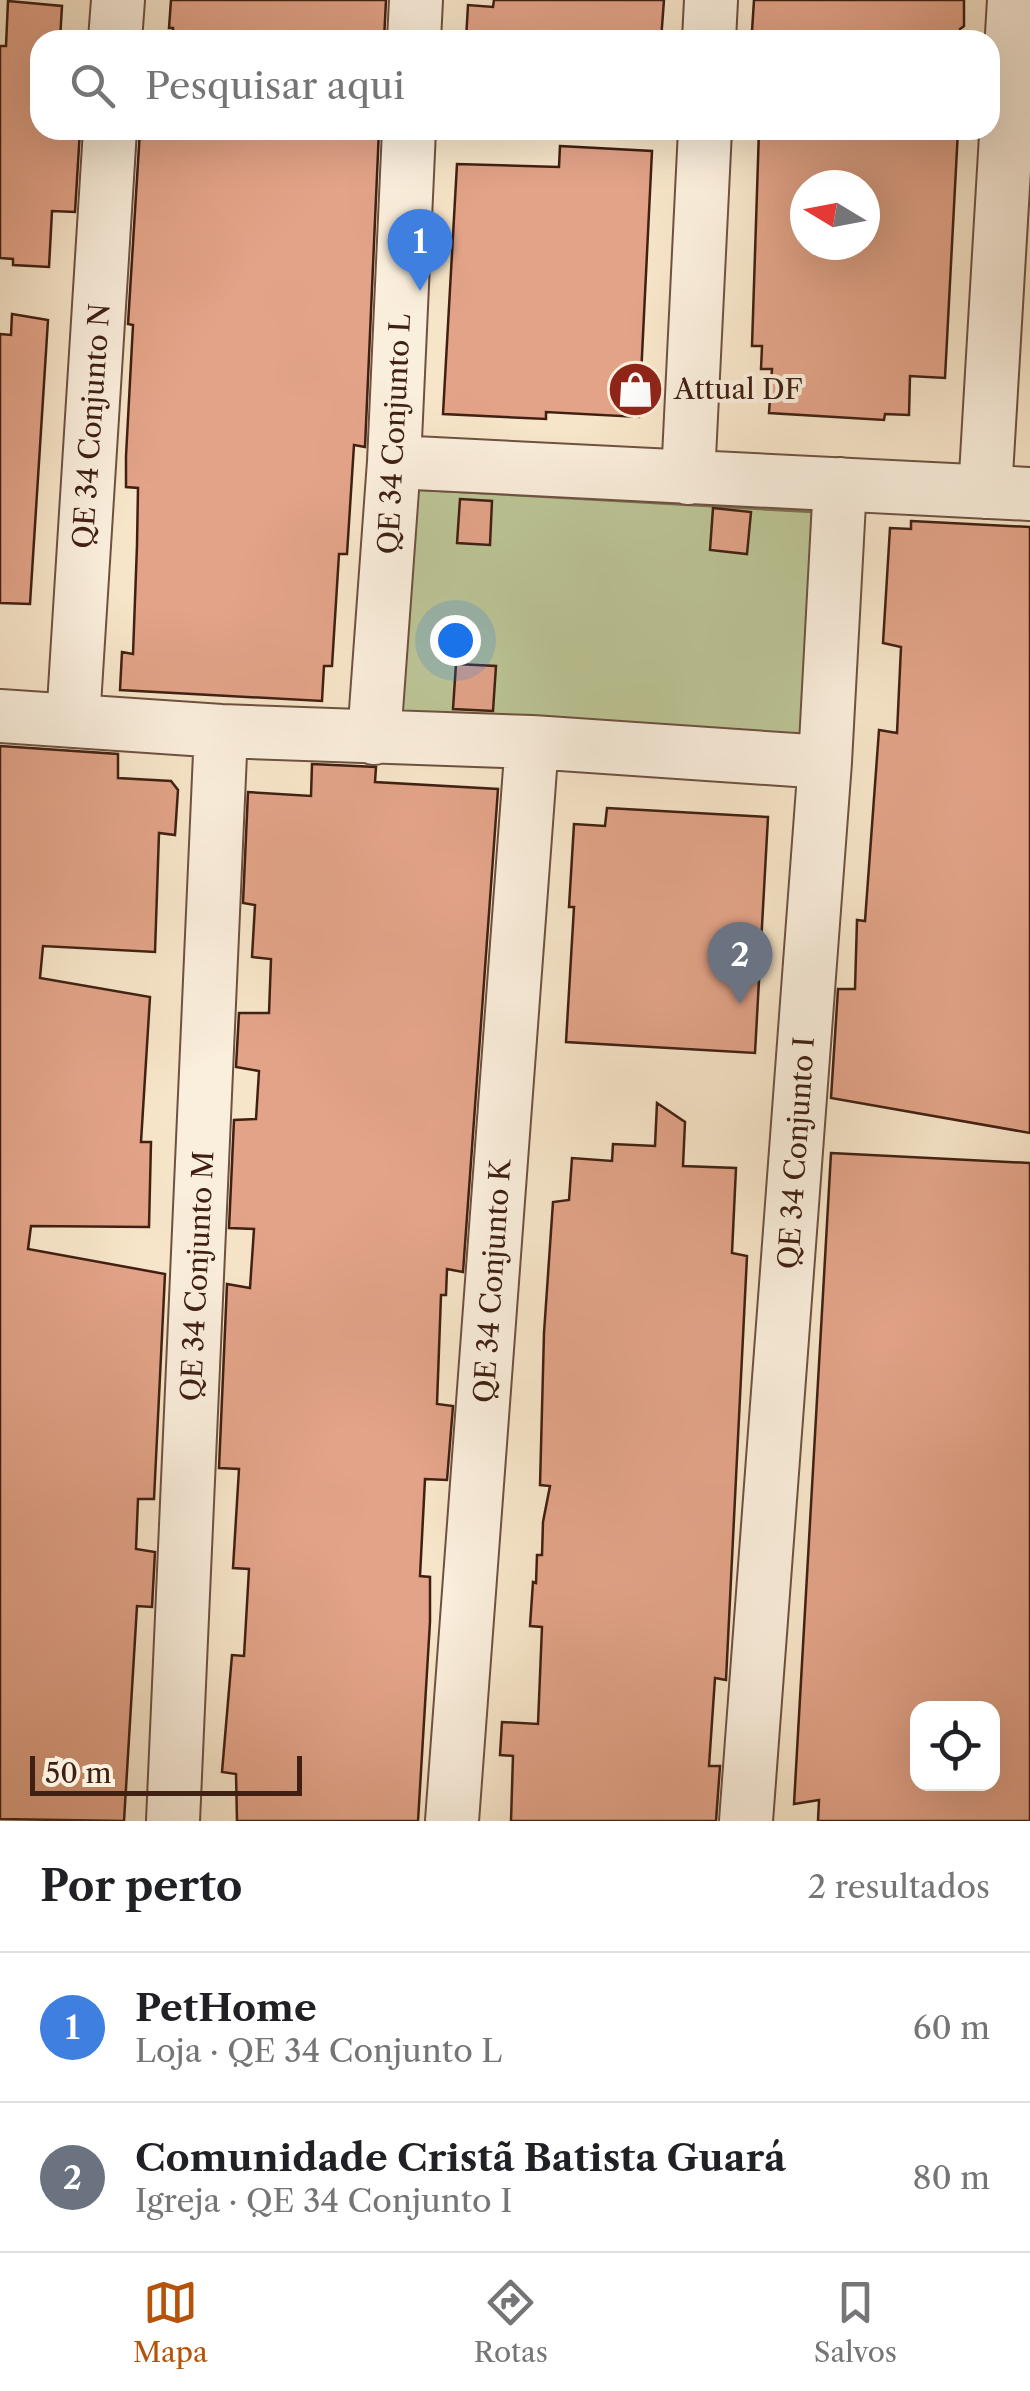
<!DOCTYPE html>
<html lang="pt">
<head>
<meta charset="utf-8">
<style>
  body { margin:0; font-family:"Libre Caslon Text",serif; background:#f6f6f6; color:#202124 }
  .controls { position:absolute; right:30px; bottom:30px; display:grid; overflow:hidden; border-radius:20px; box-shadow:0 10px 40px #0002 }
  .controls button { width:90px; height:90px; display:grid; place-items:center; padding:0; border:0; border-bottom:2px solid #e0e0e0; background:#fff; color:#202124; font:50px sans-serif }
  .compass { position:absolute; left:790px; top:170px; width:90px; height:90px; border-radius:50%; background:#fff; box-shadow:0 10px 40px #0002; rotate:280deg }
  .scale { position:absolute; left:30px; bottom:25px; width:272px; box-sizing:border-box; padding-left:10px; border:5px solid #402012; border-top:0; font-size:28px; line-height:35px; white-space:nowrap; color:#402012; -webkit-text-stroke:8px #faeedc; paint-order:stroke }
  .you { position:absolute; left:455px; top:640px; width:35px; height:35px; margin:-25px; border:8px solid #fff; border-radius:50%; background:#1a73e8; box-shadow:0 0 0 15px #1a73e833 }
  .badge { display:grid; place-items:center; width:65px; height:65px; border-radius:50%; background:#b45309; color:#fff; font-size:32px; font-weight:700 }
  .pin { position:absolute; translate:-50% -82px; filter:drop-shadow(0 2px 5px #0008) }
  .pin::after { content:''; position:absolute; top:52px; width:35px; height:30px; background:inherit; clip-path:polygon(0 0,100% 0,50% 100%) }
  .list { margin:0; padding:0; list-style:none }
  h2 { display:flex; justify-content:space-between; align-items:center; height:130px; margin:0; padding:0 40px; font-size:42px }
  h2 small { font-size:32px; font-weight:400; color:#757577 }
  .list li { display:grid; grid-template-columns:65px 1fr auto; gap:30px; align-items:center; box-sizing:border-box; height:150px; padding:0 40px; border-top:2px solid #e0e0e0 }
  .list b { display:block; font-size:38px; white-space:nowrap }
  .list p { margin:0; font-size:32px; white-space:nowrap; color:#757577 }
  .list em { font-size:32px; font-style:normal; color:#757577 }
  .icon { flex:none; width:55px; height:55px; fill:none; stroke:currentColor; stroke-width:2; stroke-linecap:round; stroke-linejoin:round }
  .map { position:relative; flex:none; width:1030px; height:1821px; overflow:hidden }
  .search { position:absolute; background:#fff; box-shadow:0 10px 40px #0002; left:30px; right:30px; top:30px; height:110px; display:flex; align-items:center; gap:25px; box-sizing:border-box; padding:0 35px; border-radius:30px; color:#757577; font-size:38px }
  .sheet { height:430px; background:#fff }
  nav { display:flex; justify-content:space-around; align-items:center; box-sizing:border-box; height:140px; border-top:2px solid #e0e0e0; background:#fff; font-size:28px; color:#757577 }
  nav a { display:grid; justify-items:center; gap:5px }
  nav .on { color:#b45309 }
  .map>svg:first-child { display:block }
  .green { fill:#bcc596; stroke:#7e7254; stroke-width:2.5 }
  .building { fill:#e2a388; stroke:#402012; stroke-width:2.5; fill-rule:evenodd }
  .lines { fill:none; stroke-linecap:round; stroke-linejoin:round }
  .minor-casing { stroke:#6e5140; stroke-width:56 }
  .minor { stroke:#faeedc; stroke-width:52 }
  .labels { text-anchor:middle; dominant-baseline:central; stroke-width:8; stroke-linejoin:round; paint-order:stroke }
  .poi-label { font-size:28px; fill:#402012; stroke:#faeedc; text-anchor:start }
  .street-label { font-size:28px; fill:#402012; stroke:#faeedc }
</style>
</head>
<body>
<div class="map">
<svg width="1030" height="1821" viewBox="0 0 1030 1821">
  <rect width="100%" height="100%" fill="#f7e5c9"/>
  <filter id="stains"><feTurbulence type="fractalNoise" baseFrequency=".002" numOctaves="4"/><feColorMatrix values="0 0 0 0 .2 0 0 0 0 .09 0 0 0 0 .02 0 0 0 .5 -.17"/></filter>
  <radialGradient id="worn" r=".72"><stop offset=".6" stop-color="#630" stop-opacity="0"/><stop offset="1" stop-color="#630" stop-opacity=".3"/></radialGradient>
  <path class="green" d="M408,489l404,23 -7,238 -411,-35z"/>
  <path class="building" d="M171,0h215l-2,40h-211v-12h-4z
    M494,0h170l-3,40h-195l2,-35 25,2z
    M754,0h210v26l-4,3 -1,11h-145l1,-6 -63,-3z
    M8,1l54,5 -2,34h-20v90h40l-5,82 -23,-1 -3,56 -36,-2v-6l-13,-1v-212h6z
    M140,130h239l-14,317 -11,-2 -7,109h-8l-7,112h-8l-2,35 -202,-11 2,-38 11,2 4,-109 1,-57 -12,-1v-31l7,-131 -5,-1z
    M759,130h199l-13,248 -35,-2 -1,39 -24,-1 -1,6 -115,-7 3,-44h-11l1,-23h-10zM805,185h60v60h-60z
    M560,146l92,5 -13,266 -93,-5v7l-103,-5 14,-250 102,3z
    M12,314l36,6 -18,284 -30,-1v-269l11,1z
    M460,499l32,2 -2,44 -33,-2z
    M713,508l38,4 -4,42 -37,-4z
    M911,521l119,6v606l-199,-35 7,-109h17l2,-69 8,1 14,-191 18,3 4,-86 -18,-4 7,-115 21,1z
    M456,664l40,2 -3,45 -40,-2z
    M0,746l118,8v24l53,3 7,9 -3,45 -16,-2 -4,119 -112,-6 -3,32 110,19 -9,145h10l-2,85 -118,-1 -3,23 137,25 -11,225h-16l-2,50 19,3 -3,55 -15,-1 -13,215 -124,-2z
    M312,764l64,3 -1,15 123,7 -35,483 -16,-3 -1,26h-5l-4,109 16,2 -6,74 -22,-1 -5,97 10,1v45l-12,199h-181l-1,-47 -14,-2 10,-117 12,1 5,-87 -16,-1 6,-99 -20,-1 8,-184 23,4 4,-59 -25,-1 5,-108 22,-1 3,-48 -23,-4 3,-54h30l2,-54 -19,-2 3,-52 -12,-2 5,-111 63,4z
    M607,808l161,9 -13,236 -189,-11 8,-135h-5l5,-83 31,2z
    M657,1103l28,19 -2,44 53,2 -4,85 15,3 -21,424 -11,-2 -6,88h11l-4,55h-205l2,-65 -13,-1 2,-33 36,2 4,-97 -12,-1 3,-44 3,1 1,-28h5l1,-33 7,-36 -10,-1 4,-152 9,-131 16,-2 3,-42 40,3 1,-17 42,2z
    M831,1153l199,10v658h-212l1,-21 -25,4zM918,1708h74v76h-74z"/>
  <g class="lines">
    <defs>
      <path id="minor" d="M115,40l3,-40
        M414,40l2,-40
        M709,40l2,-40
        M394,462l636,32
        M688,478l17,-348
        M985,492l29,-492
        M0,716l221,15 311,11 293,20
        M73,721l37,-591
        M374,738l20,-276 15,-332
        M173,1821l48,-1090
        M452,1821l80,-1079
        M746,1821l79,-1059 15,-278"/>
    </defs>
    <use href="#minor" class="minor-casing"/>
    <use href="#minor" class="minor"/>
  </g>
  <defs>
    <symbol id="shop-disc" viewBox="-11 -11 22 22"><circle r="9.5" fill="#8f2418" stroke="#faeedc"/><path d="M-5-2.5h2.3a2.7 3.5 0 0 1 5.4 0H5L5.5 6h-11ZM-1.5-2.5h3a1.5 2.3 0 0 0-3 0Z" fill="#fff"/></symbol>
  </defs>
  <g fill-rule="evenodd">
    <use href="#shop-disc" x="604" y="358" width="63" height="63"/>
  </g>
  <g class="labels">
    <g class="poi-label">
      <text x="674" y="389">Attual DF</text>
    </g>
    <g class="street-label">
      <text transform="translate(91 426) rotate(-86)">QE 34 Conjunto N</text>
      <text transform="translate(394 434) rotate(-87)">QE 34 Conjunto L</text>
      <text transform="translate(796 1153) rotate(-86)">QE 34 Conjunto I</text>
      <text transform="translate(197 1276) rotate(-87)">QE 34 Conjunto M</text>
      <text transform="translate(492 1281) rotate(-86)">QE 34 Conjunto K</text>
    </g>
  </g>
  <rect width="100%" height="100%" filter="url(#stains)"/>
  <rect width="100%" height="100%" fill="url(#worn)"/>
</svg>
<div class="controls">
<button><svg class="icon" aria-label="locate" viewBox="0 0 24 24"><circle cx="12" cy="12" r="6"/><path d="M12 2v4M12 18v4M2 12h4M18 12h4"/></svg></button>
</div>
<svg class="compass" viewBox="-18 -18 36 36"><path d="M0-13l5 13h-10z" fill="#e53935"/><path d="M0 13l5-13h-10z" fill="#757577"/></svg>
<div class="scale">50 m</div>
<div class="you"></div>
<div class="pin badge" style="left:420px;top:291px;background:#3f7fe0">1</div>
<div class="pin badge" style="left:740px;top:1004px;background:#6b7280">2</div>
<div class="search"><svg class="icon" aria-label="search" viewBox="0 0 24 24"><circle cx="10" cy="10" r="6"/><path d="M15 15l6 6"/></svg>Pesquisar aqui</div>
</div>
<section class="sheet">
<h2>Por perto<small>2 resultados</small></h2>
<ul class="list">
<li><span class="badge" style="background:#3f7fe0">1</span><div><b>PetHome</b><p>Loja · QE 34 Conjunto L</p></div><em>60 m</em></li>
<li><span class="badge" style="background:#6b7280">2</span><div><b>Comunidade Cristã Batista Guará</b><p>Igreja · QE 34 Conjunto I</p></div><em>80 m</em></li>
</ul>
</section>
<nav>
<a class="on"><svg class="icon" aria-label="map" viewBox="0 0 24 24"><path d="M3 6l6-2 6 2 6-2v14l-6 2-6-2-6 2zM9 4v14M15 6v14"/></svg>Mapa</a>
<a><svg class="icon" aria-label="directions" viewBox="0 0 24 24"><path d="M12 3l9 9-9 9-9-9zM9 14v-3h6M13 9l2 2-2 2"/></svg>Rotas</a>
<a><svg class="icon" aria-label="saved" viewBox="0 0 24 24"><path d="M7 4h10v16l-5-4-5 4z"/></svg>Salvos</a>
</nav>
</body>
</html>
